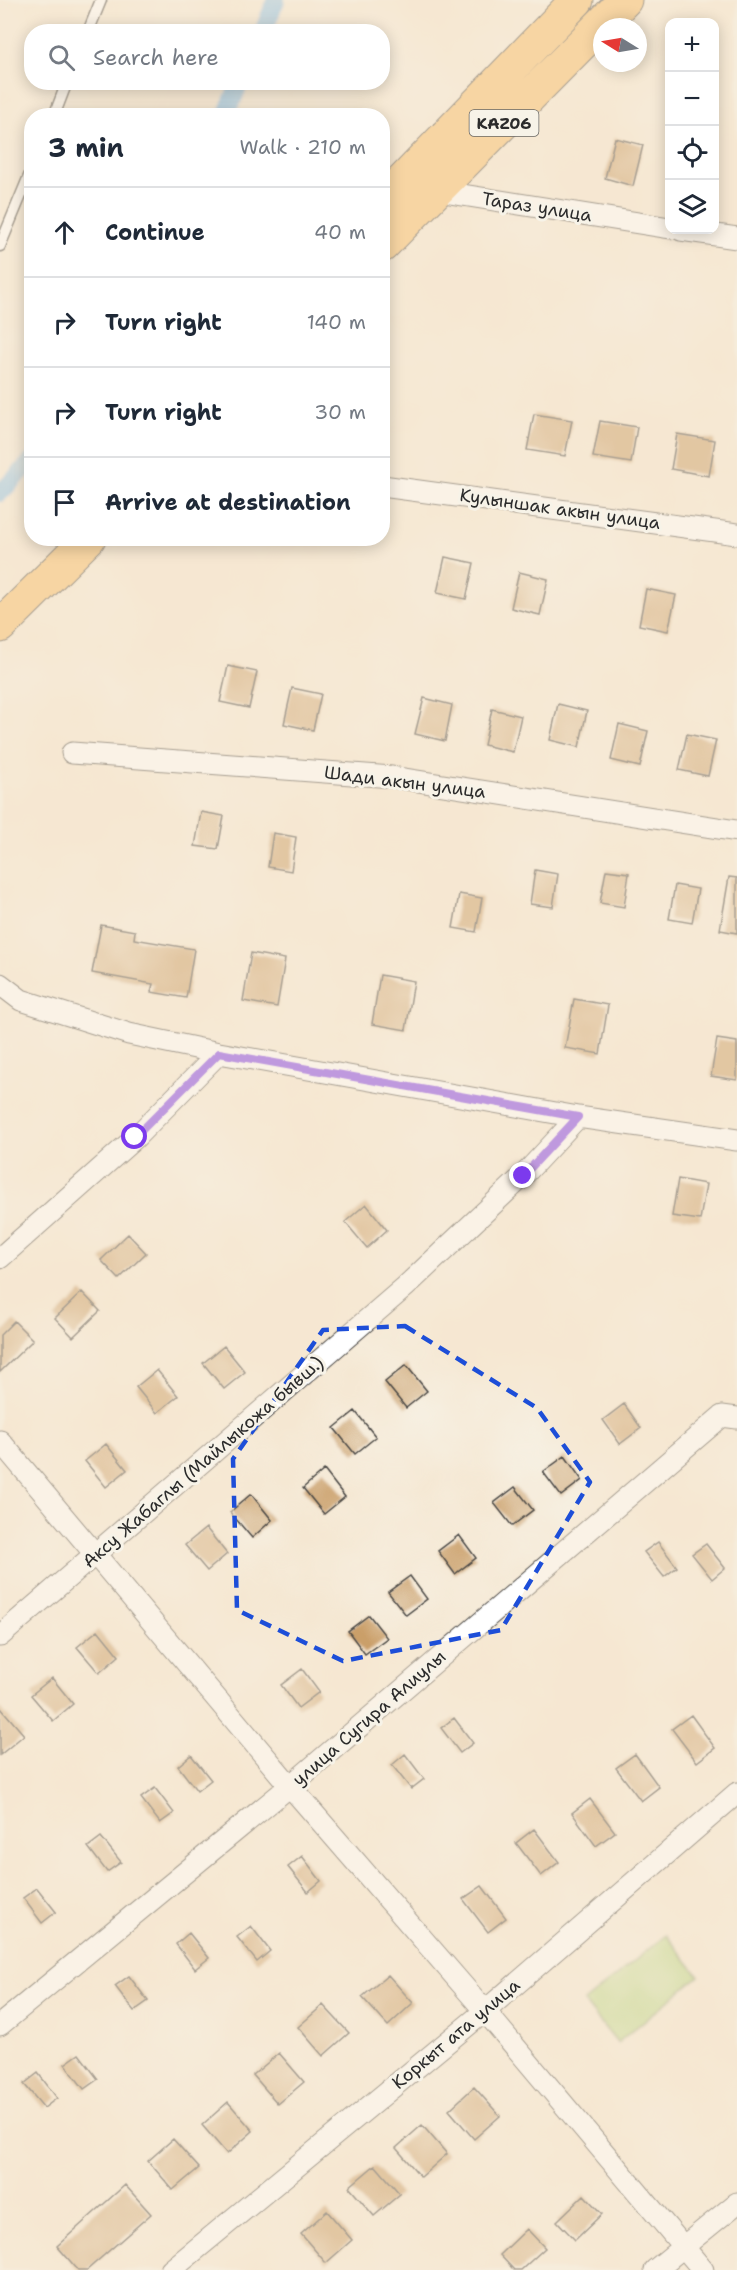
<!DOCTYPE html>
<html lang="en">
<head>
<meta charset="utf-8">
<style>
  body { margin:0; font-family:"Shantell Sans",sans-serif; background:#f6f6f7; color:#1f2937 }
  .controls { position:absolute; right:18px; top:18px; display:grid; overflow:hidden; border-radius:12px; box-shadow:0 3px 15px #0003 }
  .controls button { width:54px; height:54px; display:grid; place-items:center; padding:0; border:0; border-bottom:2px solid #e0e1e3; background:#fff; color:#1f2937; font:30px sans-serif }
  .compass { position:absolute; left:593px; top:18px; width:54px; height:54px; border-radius:50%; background:#fff; box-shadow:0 3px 15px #0003; rotate:281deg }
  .stop { position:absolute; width:18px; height:18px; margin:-14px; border:4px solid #7c3aed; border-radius:50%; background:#fff }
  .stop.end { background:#7c3aed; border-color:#fff; box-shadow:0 2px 6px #0008 }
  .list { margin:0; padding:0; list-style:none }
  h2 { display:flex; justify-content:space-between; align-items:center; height:78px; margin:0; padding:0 24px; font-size:26px }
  h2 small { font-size:20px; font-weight:400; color:#747a83 }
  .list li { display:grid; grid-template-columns:39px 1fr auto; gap:18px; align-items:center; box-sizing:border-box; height:90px; padding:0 24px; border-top:2px solid #e0e1e3 }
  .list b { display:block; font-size:22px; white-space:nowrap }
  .list em { font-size:20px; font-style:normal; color:#747a83 }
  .icon { flex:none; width:33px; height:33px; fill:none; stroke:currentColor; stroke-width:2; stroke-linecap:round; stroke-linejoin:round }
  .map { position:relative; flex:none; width:737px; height:2270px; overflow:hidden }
  .search { position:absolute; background:#fff; box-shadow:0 3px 15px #0003; left:24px; top:24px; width:366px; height:66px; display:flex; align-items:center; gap:15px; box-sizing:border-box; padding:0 21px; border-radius:24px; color:#747a83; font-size:22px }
  .panel { position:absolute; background:#fff; box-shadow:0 3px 15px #0003; left:24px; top:108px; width:366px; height:438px; border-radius:24px }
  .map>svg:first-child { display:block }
  .green { fill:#b3d47c; stroke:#6f8054; stroke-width:1.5 }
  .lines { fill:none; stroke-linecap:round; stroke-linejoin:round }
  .canal { stroke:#72b6e8; stroke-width:18 }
  .building { fill:#ca9f69 }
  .lane-casing { stroke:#494744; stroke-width:13 }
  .street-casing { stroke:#494744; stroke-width:23 }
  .highway-casing { stroke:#494744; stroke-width:35 }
  .lane { stroke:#fff; stroke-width:10 }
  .street { stroke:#fff; stroke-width:21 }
  .highway { stroke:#f8bf6c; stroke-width:33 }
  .route { stroke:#7c3aed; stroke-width:8 }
  .marked { fill:none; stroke:#1d4ed8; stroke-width:4.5; stroke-dasharray:12 8; stroke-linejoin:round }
  .labels { text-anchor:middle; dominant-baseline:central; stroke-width:6; stroke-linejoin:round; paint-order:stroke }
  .shield { fill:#f7f3e8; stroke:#686764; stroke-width:1.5 }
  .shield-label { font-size:16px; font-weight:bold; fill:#2b2b2b }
  .street-label { font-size:18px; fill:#2b2b2b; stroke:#f7f3e8 }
</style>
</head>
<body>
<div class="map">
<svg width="737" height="2270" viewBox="0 0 737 2270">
  <rect width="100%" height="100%" fill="#f7f3e8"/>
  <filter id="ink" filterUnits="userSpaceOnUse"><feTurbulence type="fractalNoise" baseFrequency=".0167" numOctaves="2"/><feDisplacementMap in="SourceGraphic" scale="12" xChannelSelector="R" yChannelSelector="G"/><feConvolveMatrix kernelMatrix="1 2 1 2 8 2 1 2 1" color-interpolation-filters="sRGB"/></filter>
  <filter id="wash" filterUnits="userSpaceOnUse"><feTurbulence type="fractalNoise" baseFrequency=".008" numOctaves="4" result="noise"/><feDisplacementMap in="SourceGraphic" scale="24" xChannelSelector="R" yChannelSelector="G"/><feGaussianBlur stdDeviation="1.35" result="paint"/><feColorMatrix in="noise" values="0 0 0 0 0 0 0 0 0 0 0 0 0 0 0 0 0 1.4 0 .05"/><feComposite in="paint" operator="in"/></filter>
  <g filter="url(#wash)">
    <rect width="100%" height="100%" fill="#f5e7d2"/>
    <path class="green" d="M666,1935l33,41 -82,67 -33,-41z"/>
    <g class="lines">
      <path class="canal" d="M263,32l13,-32
        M226,116l14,-34
        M0,493l32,-32"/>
    </g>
    <g id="blocks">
      <path class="building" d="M615,138l28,7 -10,41 -28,-8z
        M534,414l38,6 -7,36 -38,-6z
        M600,421l37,6 -6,36 -38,-6z
        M677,434l38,6 -6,36 -38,-7z
        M445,557l29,6 -8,36 -29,-6z
        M519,572l29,7 -8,36 -29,-7z
        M646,589l30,6 -8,36 -29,-6z
        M228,666l29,6 -8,36 -29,-6z
        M292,688l29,6 -8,36 -29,-6z
        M424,698l28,7 -7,36 -30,-7z
        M558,704l29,7 -8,36 -29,-7z
        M492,709l29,7 -8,36 -29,-7z
        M619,724l29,7 -8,36 -29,-7z
        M687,734l29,6 -8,36 -29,-6z
        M201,812l23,4 -6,33 -23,-3z
        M273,833l23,4 -5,34 -23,-4z
        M535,870l23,4 -5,33 -23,-3z
        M606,870l23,3 -5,34 -24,-4z
        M729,877l8,1v55l-17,-3z
        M675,885l23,4 -6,34 -23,-4z
        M459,894l23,4 -6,34 -23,-4z
        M101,925l34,6 -1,8 60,10 -8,49 -35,-6 2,-8 -61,-11z
        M251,953l34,6 -8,48 -34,-6z
        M380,975l34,6 -8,49 -34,-6z
        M574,999l34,6 -8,49 -35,-6z
        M717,1039l20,3v38l-26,-4z
        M678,1179l28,5 -6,36 -28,-4z
        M366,1204l21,26 -20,18 -22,-26z
        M128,1234l18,19 -27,26 -18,-19z
        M82,1292l18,19 -27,26 -18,-19z
        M14,1321l19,19 -33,32v-37z
        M224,1346l21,26 -21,17 -21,-26z
        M406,1365l21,26 -21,17 -21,-26z
        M157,1370l21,26 -21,17 -21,-26z
        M624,1404l17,24 -21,16 -17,-24z
        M355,1411l21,26 -21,17 -21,-26z
        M106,1444l21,26 -21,17 -21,-26z
        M565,1456l17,24 -21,16 -18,-24z
        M324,1470l21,27 -21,17 -21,-26z
        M515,1487l18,23 -21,16 -18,-23z
        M251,1494l21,26 -20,18 -22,-26z
        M206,1528l21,26 -20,17 -22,-26z
        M459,1535l17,23 -21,16 -17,-23z
        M658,1542l19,25 -13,10 -20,-25z
        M706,1544l19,24 -13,11 -20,-25z
        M410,1576l17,23 -21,16 -18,-23z
        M369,1615l18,23 -22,16 -17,-23z
        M98,1630l21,26 -20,17 -22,-26z
        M302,1669l17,23 -21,16 -17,-23z
        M52,1678l21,26 -20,17 -22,-26z
        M0,1707l24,28 -24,20z
        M691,1715l24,33 -18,14 -25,-33z
        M454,1718l19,25 -13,10 -19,-25z
        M405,1754l19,25 -13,10 -19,-24z
        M635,1754l24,33 -18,14 -25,-33z
        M191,1755l20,25 -14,11 -19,-25z
        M155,1788l19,25 -14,10 -19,-25z
        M590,1799l25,33 -19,14 -24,-33z
        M534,1829l25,33 -18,14 -25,-33z
        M101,1837l20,25 -14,10 -19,-25z
        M302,1856l19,25 -13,11 -20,-25z
        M482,1886l24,32 -18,14 -25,-33z
        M37,1888l19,24 -14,11 -19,-25z
        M251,1926l19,25 -13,11 -20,-25z
        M189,1933l20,25 -14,11 -19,-25z
        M388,1975l25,28 -25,23 -26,-29z
        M129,1976l19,25 -14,10 -19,-25z
        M323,2005l26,28 -26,23 -25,-29z
        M279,2053l25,29 -26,22 -25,-29z
        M79,2054l19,25 -14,10 -19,-25z
        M38,2073l19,25 -13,10 -20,-24z
        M474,2087l26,29 -26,23 -25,-29z
        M228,2102l25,29 -26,23 -25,-29z
        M422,2125l25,29 -26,23 -25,-29z
        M173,2139l26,29 -26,22 -25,-29z
        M375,2165l25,29 -26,22 -25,-29z
        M125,2185l26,29 -64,56h-9l-21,-24z
        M584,2195l18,19 -27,26 -18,-19z
        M327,2211l25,29 -26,23 -25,-29z
        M527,2229l18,19 -24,22h-7l-14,-15z"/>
    </g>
  </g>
  <g filter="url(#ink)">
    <use href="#blocks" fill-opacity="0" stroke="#494744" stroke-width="1.5"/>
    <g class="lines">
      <defs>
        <path id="lane" d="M88,32l13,-32
          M54,116l13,-34
          M0,246l32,-77"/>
        <path id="street" d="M431,187l6,4 233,37
          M681,230l56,8
          M382,486l355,48
          M72,753l320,24 345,54
          M0,984l21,16 108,34 90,19 359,64 159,23
          M0,1258l135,-120 84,-85
          M0,1441l290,345 195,225 218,259
          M0,1636l405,-349 118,-111 55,-59
          M0,2025l290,-239 432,-370 15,2
          M171,2270l314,-259 252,-218
          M655,2270l82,-67"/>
        <path id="highway" d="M382,202l195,-202
          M382,246l243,-246
          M0,626l89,-88"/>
      </defs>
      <use href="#lane" class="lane-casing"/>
      <use href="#street" class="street-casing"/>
      <use href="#highway" class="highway-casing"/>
      <use href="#lane" class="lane"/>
      <use href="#street" class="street"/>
      <use href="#highway" class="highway"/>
    </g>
  </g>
  <g class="lines" filter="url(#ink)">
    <path class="route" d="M135,1137l84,-84 359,64 -55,59"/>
  </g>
  <path d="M0 0H737V2270H0ZM405,1326l132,82 53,74 -89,148 -158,31 -106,-51 -4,-151 90,-129z" fill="#f5e7d2" fill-opacity=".55" fill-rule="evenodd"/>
  <path class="marked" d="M405,1326l132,82 53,74 -89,148 -158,31 -106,-51 -4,-151 90,-129z"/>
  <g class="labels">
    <rect class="shield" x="469.5" y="110" width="69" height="26" rx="4.5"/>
    <g class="shield-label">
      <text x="504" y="123">KАZ06</text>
    </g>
    <g class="street-label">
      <text transform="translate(537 207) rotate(9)">Тараз улица</text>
      <text transform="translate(560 509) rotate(8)">Кулыншак акын улица</text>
      <text transform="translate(405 782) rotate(7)">Шади акын улица</text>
      <text transform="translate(203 1462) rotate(-41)">Аксу Жабаглы (Майлыкожа бывш.)</text>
      <text transform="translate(369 1718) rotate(-41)">улица Сугира Алиулы</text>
      <text transform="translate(456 2034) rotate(-40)">Коркыт ата улица</text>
    </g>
  </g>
</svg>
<div class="controls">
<button>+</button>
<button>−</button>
<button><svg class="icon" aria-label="locate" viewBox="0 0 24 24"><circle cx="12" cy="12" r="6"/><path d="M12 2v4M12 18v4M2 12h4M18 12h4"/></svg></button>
<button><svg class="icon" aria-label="layers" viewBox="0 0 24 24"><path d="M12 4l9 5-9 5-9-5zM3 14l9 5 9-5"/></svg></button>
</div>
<svg class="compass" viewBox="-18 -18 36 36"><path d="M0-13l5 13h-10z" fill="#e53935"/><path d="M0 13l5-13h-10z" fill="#747a83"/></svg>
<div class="stop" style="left:135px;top:1137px"></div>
<div class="stop end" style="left:523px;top:1176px"></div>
<div class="search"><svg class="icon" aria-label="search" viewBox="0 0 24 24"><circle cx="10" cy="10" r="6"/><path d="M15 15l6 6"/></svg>Search here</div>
<section class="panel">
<h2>3 min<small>Walk · 210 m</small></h2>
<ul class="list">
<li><svg class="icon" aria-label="ahead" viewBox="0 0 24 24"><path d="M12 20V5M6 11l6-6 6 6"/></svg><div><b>Continue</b></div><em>40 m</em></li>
<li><svg class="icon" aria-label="right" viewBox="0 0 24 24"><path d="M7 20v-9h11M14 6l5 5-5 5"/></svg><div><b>Turn right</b></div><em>140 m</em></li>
<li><svg class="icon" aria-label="right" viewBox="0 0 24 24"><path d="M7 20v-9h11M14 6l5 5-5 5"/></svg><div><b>Turn right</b></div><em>30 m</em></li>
<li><svg class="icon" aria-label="arrive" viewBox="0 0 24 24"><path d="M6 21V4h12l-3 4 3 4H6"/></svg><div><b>Arrive at destination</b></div></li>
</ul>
</section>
</div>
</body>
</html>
